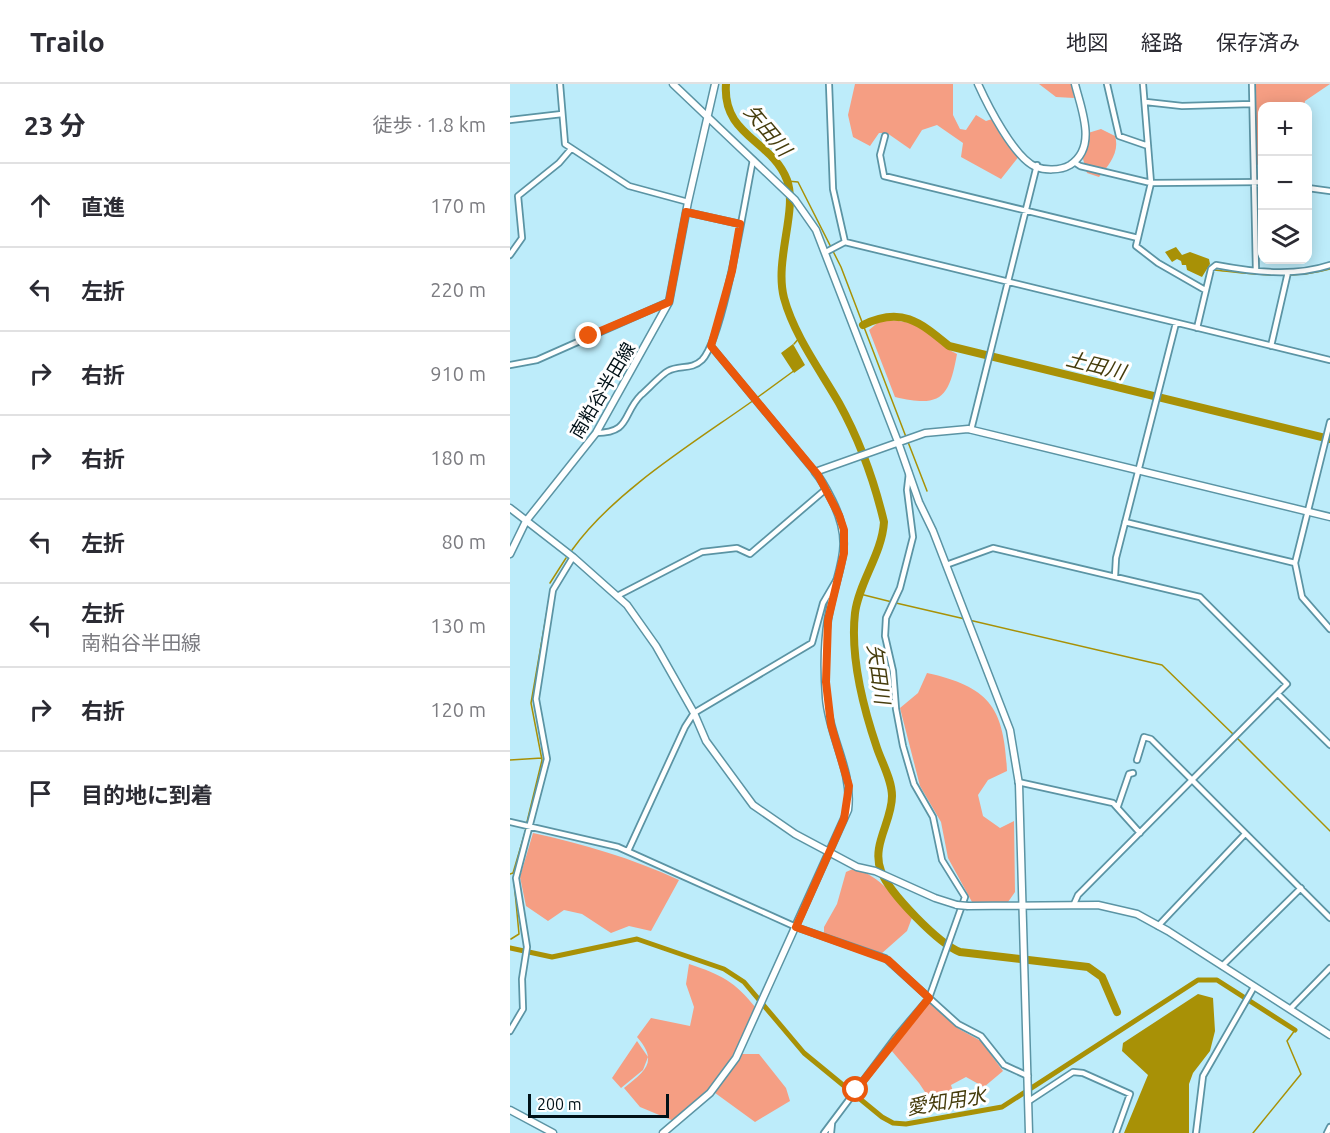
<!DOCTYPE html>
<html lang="ja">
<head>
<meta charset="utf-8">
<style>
  body { margin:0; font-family:Ubuntu,"Noto Sans JP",sans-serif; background:#f2f2f3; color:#2b2b33 }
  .controls { position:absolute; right:18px; top:18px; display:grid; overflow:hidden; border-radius:12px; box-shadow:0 3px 15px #0003 }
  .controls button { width:54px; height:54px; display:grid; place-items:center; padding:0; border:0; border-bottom:2px solid #e1e1e2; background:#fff; color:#2b2b33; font:30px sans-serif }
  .scale { position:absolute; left:18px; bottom:15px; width:141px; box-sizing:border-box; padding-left:6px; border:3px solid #001117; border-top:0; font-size:16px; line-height:21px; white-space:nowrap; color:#001117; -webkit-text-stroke:4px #fff; paint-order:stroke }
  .stop { position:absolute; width:18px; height:18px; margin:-14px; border:4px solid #ea580c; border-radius:50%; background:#fff }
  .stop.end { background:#ea580c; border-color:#fff; box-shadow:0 2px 6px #0008 }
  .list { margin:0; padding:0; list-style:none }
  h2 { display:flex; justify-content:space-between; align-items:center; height:78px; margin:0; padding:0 24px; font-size:26px }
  h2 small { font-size:20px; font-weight:400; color:#7c7c81 }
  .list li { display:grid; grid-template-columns:39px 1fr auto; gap:18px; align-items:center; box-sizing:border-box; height:84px; padding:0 24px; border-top:2px solid #e1e1e2 }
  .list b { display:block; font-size:22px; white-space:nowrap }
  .list p { margin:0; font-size:20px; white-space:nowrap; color:#7c7c81 }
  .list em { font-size:20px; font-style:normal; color:#7c7c81 }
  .icon { flex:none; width:33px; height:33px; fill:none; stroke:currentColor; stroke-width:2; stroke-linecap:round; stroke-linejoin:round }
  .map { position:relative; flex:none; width:820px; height:1049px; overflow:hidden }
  header { display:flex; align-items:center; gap:36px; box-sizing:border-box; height:84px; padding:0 30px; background:#fff; border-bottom:2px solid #e1e1e2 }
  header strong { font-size:28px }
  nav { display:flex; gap:33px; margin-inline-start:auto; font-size:21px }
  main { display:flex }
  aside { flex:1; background:#fff }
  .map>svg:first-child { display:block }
  .green { fill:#f59e83 }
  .water { fill:#a89106 }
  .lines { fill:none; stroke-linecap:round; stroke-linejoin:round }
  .stream { stroke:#a89106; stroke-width:1.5 }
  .canal { stroke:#a89106; stroke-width:5 }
  .river { stroke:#a89106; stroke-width:8 }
  .street-casing { stroke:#5b94a4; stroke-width:8 }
  .secondary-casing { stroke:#5b94a4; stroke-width:9 }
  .street { stroke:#fff; stroke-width:4.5 }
  .secondary { stroke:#fff; stroke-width:6 }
  .secondary-bridge-casing { stroke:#5b94a4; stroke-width:9; stroke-linecap:butt }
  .secondary-bridge { stroke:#fff; stroke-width:6 }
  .route { stroke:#ea580c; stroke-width:8 }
  .labels { text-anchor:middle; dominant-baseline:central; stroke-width:6; stroke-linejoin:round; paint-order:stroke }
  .street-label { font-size:18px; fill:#001117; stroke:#fff }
  .water-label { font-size:20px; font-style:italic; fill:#463d0d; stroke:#fff }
</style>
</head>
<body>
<header>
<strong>Trailo</strong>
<nav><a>地図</a><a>経路</a><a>保存済み</a></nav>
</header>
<main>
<aside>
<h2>23 分<small>徒歩 · 1.8 km</small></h2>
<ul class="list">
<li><svg class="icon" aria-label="ahead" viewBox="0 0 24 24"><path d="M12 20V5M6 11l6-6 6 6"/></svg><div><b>直進</b></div><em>170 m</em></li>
<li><svg class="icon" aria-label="left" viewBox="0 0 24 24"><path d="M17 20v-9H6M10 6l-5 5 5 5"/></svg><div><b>左折</b></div><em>220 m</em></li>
<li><svg class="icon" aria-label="right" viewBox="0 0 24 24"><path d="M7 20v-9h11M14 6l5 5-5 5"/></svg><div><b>右折</b></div><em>910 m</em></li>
<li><svg class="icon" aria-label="right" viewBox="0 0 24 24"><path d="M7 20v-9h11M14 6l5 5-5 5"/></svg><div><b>右折</b></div><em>180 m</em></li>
<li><svg class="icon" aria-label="left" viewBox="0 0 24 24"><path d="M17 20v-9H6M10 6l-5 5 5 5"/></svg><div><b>左折</b></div><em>80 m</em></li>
<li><svg class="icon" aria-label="left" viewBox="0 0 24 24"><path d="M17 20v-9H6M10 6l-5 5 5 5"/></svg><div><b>左折</b><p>南粕谷半田線</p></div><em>130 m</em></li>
<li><svg class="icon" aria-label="right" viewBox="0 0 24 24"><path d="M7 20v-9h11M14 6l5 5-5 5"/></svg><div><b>右折</b></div><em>120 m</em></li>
<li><svg class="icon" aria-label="arrive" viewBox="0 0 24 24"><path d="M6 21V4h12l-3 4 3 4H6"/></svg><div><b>目的地に到着</b></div></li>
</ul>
</aside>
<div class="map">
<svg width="820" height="1049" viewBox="0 0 820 1049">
  <rect width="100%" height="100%" fill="#bdecfa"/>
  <path class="green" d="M345,0h98v31l7,14 6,1 10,-15 10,6 6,-2 9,17 19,19 -19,24 -40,-22 2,-14 -26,-18 -15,5 -12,19 -23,-16h-8l-9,13 -17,-9 -5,-22z
    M529,0h33l2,14 -18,-1z
    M746,0h74l-25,17 -1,5h-42v61l-8,-4z
    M591,45l14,7c5,16 -6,29 -16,41l-12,-4 -4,-14 5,-26z
    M371,236c13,0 29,1 42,8 12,7 19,19 34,26 -8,44 -16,54 -62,43l-26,-67z
    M417,589c64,14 77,36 80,98l-19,9 -10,15 5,21 17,12 14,-7 1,71 -7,10h-36l-24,-44 -7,-36 -21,-36 -20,-78 18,-15z
    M23,749c51,11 98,25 146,47l-28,51 -22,-5 -18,7 -29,-19 -18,-4 -16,11 -22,-15 -6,-29z
    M345,784c27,10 38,28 58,47l-6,16 -26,23 -57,-20v-7l13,-23 9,-32z
    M179,880c33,11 45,17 67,44l-22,46h25l27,34 4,13 -35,21 -44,-32 -35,32 -36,-15 -16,-19c21,-17 35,-26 13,-51l14,-19 39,8 4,-19 -8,-23z
    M419,918l30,27 22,12 22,30 -19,16 -18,-10 -15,8 7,23 -21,2 -18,-27 -28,-33z
    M127,957l11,16 -5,13 -22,18 -9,-10z"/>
  <path class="water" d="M666,163l6,8 8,-3 19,7 1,5 -8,13 -15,-7 -1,-5h-4l-1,-4 -4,-2 -5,3 -7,-10z
    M283,260l12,21 -11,8 -13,-20z
    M688,910l15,4 2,33 -5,20 -17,22 -4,11v49h-65l24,-58 -26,-24 1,-8z"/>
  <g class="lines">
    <path class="stream" d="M277,97l11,1 43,85 65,170
      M704,186c39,4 77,10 116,-1
      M284,260l7,-8
      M248,313l37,-27
      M398,358l19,49
      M62,466c42,-59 123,-108 182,-150
      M40,499l16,-25
      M350,510l32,8
      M386,519l69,16
      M459,536l193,45 72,70
      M727,654l93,93
      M0,676l32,-2
      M17,738l15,-62 -11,-57 19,-109
      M0,790l3,-1 13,-44
      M1,855l8,-5 -5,-53
      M743,1049l48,-59 -14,-33 8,-11"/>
    <path class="canal" d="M0,864l42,9 85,-18 87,30 20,13 60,71 78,64 11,6 13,1 96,-17 196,-127h19l78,50"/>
    <path class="river" d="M216,0c-4,52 46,56 61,96 11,30 -13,80 -3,118 10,37 36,72 55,105 21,38 35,77 45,119 -2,32 -25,60 -29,91 -5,44 8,94 22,135 5,15 15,32 15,48 0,26 -21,49 -11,75 8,22 58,73 79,81l128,15 14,10 15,35
      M353,241c38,-19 57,-3 86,21l381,93"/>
    <defs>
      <path id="street" d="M50,0l5,60 64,42 59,16
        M319,0l4,105 12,53
        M597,0l12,52 29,10
        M633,0l8,99 -15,63 22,17 47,27
        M742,0l4,187
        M636,18l36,4 70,-2
        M0,36l52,-6
        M375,52l-5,19 4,21 254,62
        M564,78l6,4 71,17 111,-1
        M798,104l22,3
        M176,128l54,12
        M316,168l19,-10 485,118
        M0,171l12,-17 -4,-42 41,-33 12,-14
        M687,244l14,-59 5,-4c37,7 78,12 114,0
        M201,262l104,126
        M761,262l17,-74
        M0,281l27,-5 131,-58
        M820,338l-35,141 7,34 28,32
        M461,346l66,-265
        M86,349c35,0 26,-19 45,-38 6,-5 21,-21 27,-24 11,-6 24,-1 34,-11 22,-23 43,-162 51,-200
        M615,438l170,41
        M436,481l47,-17 207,49 87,87 -209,211 -4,9
        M605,492l1,-18 60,-235
        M109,511l83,-43 35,-4 13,6 76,-65
        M768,610l52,51
        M627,676l7,-23 7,2 179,179
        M508,698l95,21 27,30
        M608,722l11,-32 4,-1
        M0,738l108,25 178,80 89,31 73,66 23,12 23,29 24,11
        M118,767l57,-124 9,-14 118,-70 11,-40 14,-24
        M648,842l87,-92
        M712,882l79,-78
        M780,925l40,-41
        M0,947l13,-22 -1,-30 5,-32 -11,-69 31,-119 -11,-60 17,-109 20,-33
        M519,1017l44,-29 10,1 47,21 -14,39
        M314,1049l72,-96 33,-39 36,-101 -23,-37 -9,-43 -19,-33 -11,-38 -7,-37 -3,-38 -8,-35 1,-18 14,-30 13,-51 -6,-47 2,-17
        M321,1049l1,-10
        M686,1049l7,-57 51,-89
        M817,1049l3,-6"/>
      <path id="secondary" d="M163,0l122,116 21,30 82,212 21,60 14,29 77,199 9,54 10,349
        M468,0c9,20 36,74 58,83 8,3 24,4 34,-2 28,-18 11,-56 5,-81
        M0,424l63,49 54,48 29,41 38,67 12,28 47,64 42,29 62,33 18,4 60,27 22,7
        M0,470l16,-33 70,-88 73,-131 19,-100 27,-118
        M458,822l130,-1 39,9 31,17 162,104
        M0,1026l43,23
        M153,1049l47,-40 26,-35 112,-248c5,-40 -19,-73 -22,-112 -2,-26 -2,-54 2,-79 7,-49 29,-69 4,-119 -5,-10 -10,-20 -17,-28l110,-39 43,-4 362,88"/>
    </defs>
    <use href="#street" class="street-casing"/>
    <use href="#secondary" class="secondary-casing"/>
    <use href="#street" class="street"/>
    <use href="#secondary" class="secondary"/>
    <defs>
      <path id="secondary-bridge" d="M447,821l11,1"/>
    </defs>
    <use href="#secondary-bridge" class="secondary-bridge-casing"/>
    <use href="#secondary-bridge" class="secondary-bridge"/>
  </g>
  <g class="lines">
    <path class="route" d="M79,252l80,-34 17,-90 54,12 -8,47 -21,75 107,129 21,40 5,15v23l-16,67 -2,62 5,43 18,61 -5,33 -48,108 92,33 41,38 -73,92"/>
  </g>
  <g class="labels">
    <g class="street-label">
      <text transform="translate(92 306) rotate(-59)">南粕谷半田線</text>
    </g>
    <g class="water-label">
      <text transform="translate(258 46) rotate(50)">矢田川</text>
      <text transform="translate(586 281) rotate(14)">土田川</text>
      <text transform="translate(369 590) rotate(82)">矢田川</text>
      <text transform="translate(436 1017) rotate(-9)">愛知用水</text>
    </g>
  </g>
</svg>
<div class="controls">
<button>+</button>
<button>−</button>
<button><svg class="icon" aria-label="layers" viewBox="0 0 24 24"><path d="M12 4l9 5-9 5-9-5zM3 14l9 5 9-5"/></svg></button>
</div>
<div class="scale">200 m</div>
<div class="stop" style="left:346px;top:1006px"></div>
<div class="stop end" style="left:79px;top:252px"></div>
</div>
</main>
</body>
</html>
